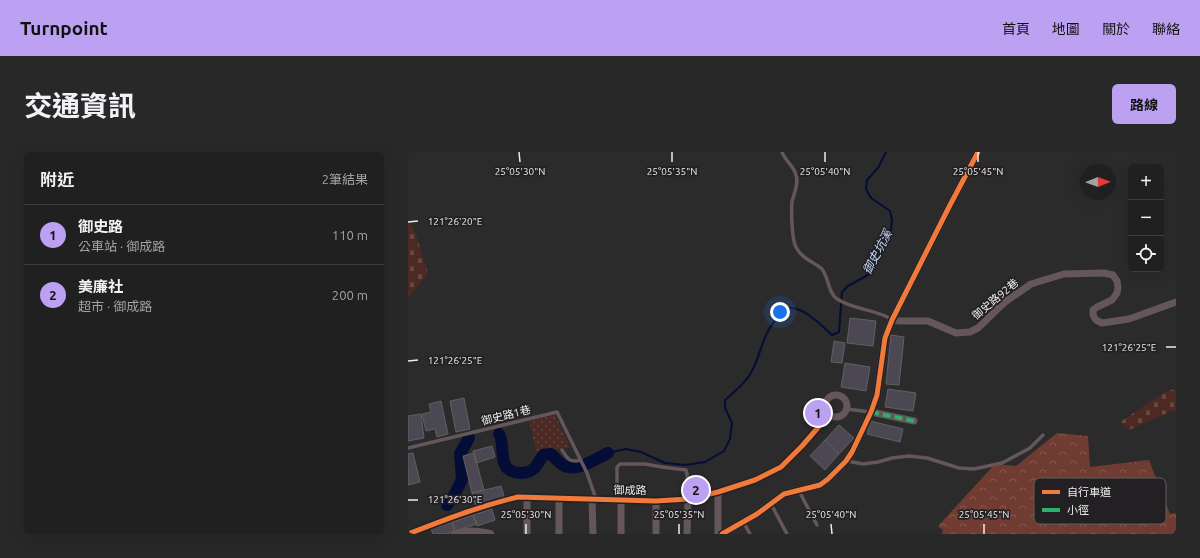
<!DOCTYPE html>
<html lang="zh-TW">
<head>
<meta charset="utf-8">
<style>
  body { margin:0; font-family:Ubuntu,"Noto Sans TC",sans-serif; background:#282829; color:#f1f3f6 }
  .controls { position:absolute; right:12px; top:12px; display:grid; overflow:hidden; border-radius:6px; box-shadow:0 4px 16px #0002 }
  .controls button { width:36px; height:36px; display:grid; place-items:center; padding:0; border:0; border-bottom:1px solid #3d3e3e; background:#202020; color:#f1f3f6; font:20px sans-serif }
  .compass { position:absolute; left:672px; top:12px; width:36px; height:36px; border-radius:50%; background:#202020; box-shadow:0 4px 16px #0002; rotate:89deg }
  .you { position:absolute; left:372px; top:160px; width:14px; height:14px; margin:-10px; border:3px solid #fff; border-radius:50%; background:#1a73e8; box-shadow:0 0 0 6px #1a73e833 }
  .badge { display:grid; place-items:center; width:26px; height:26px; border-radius:50%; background:#bca0f2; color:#111; font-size:13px; font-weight:700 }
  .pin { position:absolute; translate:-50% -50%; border:2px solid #fff; box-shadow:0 1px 4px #0006 }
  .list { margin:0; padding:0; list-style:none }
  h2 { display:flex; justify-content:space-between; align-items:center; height:52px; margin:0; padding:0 16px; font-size:17px }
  h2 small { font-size:13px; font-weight:400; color:#a2a3a5 }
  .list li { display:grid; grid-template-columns:26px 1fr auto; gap:12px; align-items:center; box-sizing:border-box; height:60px; padding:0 16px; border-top:1px solid #3d3e3e }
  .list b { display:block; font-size:15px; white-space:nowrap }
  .list p { margin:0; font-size:13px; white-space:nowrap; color:#a2a3a5 }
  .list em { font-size:13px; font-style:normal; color:#a2a3a5 }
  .icon { flex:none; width:22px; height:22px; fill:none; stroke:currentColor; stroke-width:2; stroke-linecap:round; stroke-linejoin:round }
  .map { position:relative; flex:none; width:768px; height:382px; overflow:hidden; border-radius:6px }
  header { display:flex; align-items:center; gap:24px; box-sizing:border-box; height:56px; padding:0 20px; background:#bca0f2; color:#111 }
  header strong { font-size:19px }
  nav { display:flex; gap:22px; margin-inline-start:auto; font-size:14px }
  .intro { display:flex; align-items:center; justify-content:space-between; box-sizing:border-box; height:96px; padding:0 24px }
  h1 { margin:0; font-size:28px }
  .button { padding:10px 18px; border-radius:6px; background:#bca0f2; color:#111; font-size:14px; font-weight:700 }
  main { display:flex; gap:24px; padding:0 24px }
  aside { flex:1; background:#202020; border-radius:6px; box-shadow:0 4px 16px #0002 }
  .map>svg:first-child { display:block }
  .grass { fill:url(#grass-dots) }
  .forest { fill:url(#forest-crowns) }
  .cemetery { fill:url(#cemetery-stones) }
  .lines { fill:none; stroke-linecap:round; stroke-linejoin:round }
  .stream { stroke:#040d35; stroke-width:2 }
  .river { stroke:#040d35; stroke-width:12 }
  .building { fill:#4b4853; stroke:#606060 }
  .service { stroke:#64565b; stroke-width:3.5 }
  .minor { stroke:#64565b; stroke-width:7 }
  .tertiary { stroke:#64565b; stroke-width:8 }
  .quiet { stroke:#2db169; stroke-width:4; stroke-dasharray:8 4; stroke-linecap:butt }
  .cycleway-casing { stroke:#232023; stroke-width:8 }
  .cycleway { stroke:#f17a3a; stroke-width:5 }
  .ticks { fill:none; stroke:#eeedee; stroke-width:1.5 }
  .labels { text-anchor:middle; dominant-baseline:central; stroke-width:3.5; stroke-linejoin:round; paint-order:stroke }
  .street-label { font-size:11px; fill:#eeedee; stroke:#232023 }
  .water-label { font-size:12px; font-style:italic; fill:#c2d5f4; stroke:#232023 }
  .key { fill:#232023; stroke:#605e60; stroke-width:1 }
  .key-label { font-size:11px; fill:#eeedee }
  .ticks-label { font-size:10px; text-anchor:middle; fill:#eeedee; stroke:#232023; stroke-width:3.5; stroke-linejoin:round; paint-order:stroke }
</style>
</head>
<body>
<header>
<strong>Turnpoint</strong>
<nav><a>首頁</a><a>地圖</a><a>關於</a><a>聯絡</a></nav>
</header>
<div class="intro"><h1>交通資訊</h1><a class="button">路線</a></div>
<main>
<aside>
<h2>附近<small>2筆結果</small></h2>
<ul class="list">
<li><span class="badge">1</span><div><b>御史路</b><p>公車站 · 御成路</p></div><em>110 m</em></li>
<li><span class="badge">2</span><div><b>美廉社</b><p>超市 · 御成路</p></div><em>200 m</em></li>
</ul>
</aside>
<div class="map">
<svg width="768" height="382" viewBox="0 0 768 382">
  <defs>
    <pattern id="grass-dots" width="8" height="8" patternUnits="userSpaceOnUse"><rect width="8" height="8" fill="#4c2922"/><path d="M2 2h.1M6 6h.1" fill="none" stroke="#664842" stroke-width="1.8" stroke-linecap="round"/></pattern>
    <pattern id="forest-crowns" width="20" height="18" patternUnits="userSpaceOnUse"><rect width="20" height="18" fill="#703b30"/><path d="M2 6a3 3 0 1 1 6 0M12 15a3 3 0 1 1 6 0" fill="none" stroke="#85584e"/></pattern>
    <pattern id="cemetery-stones" width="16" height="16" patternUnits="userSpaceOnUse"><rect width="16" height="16" fill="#4c2922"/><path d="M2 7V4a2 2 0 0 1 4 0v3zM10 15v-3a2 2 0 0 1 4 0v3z" fill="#664842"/></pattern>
  </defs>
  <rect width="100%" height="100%" fill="#2b2b2b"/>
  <path class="grass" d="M147,263l15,32 -33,7 -8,-33z"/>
  <path class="forest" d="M649,281l31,3 2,31 59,-7 21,54 6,-1v21h-234l1,-4 -5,-4 57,-62 21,2z"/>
  <path class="cemetery" d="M0,67l7,13 13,41 -20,25z
    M768,237v23l-2,-2 -45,20 -9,-8 46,-31z"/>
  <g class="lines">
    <path class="stream" d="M200,301l18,-4 15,3 24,11 21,2 19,-3 19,-11 6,-12 2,-16 -7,-15v-8c8,-7 18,-15 24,-24 9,-13 11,-29 18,-43 3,-6 15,-24 21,-25 15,-2 34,18 44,27l7,-3 3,-40 6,-6 20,-11 13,-29 10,-16 1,-10 -2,-9 -19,-13 -5,-9 1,-9 11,-12 8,-16"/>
    <path class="river" d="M91,282c8,12 -5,38 22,39 13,0 16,-8 22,-18l8,-1c4,4 8,9 12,11 14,8 32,-6 45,-12
      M39,353l8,-11 7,-15 -2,-25 9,-16"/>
  </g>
  <path class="building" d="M442,166l26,3 -3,25 -26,-3z
    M483,183l13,2 -5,48 -13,-1z
    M426,189l11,2 -3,20 -11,-1z
    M437,211l25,4 -4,24 -25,-4z
    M480,237l28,4 -3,18 -28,-4z
    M56,246l6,31 -14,3 -6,-31z
    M33,249l7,33 -11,3 -2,-8 -9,2 -4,-17 9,-2 -2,-8z
    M13,262l3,24 -16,3v-25z
    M462,269l33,8 -3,13 -33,-8z
    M431,273l15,13 -15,16 -14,-14z
    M417,288l14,14 -14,16 -15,-14z
    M84,294l3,11 -19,6 -3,-12z
    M5,301l7,29 -12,3v-31z
    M66,301l10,37 -12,3 -9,-37z
    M93,334l4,13 -29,7 -4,-13z
    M84,357l3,11 -18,6 -4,-11z
    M65,363l4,9 -22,7 -3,-9z
    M44,370l3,9 -8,3h-14l-2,-5z"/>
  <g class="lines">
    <path class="service" d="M374,0c3,9 12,14 14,23 3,9 -2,18 -4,27 -1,10 0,34 3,43 1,2 3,6 5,8 6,7 15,10 22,16 7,9 6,24 15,30 17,11 38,10 54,20
      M439,257l23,3
      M0,296l149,-36 30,61 9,26
      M154,298c6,9 7,13 19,10
      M439,309l16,3 15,-2 14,-4 17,-2 18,2 32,10 15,1 28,-6 28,-15 13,-13
      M391,339l18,34
      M209,348v-33l3,-3h25l17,3 24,3 1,4 1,25
      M363,352l16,30
      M336,371l6,11"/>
    <path class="minor" d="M484,168l7,1h29l28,12 14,-1 8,-4 27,-26 26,-18 33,-10 40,-1 9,2 4,6 1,6 -1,6 -5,7 -15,7 -4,3v5l3,5 6,3 27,-4 47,-17
      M417 254a11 11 0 1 1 22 0a11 11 0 1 1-22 0Z
      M463,260l43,9
      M119,345v37
      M184,347l1,35
      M0,382c36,-14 72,-28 110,-37l138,4 32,-2 30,-7 37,-12 26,-13 21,-21 27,-31
      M151,382v-35
      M213,382v-34
      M248,382v-33
      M279,382l1,-35
      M310,382v-42"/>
    <path class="tertiary" d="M47,382c12,-4 23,-3 35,0
      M314,382l35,-20 27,-20 36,-9 8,-6 18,-18 6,-9 19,-40 6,-17 8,-57 7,-18 57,-113 29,-55"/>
    <path class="quiet" d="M463,260l43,9"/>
    <defs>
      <path id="cycleway" d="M0,382c36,-14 72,-28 110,-37l138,4 32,-2 30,-7 37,-12 26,-13 21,-21 27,-31
        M314,382l35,-20 27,-20 36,-9 8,-6 18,-18 6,-9 19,-40 6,-17 8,-57 7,-18 57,-113 29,-55"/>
    </defs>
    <use href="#cycleway" class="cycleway-casing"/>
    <use href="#cycleway" class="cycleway"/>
  </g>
  <path class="ticks" d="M111,0l1,10M264,0v10M417,0v10M570,0v10M0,70l10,-1M758,195h10M0,209l10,-1M0,348h10M118,372v10M271,372v10M423,372l1,10M576,372v10"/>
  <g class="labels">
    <g class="street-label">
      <text transform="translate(587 147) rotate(-40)">御史路92巷</text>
      <text transform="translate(98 263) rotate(-14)">御史路1巷</text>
      <text transform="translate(222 338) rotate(1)">御成路</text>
    </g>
    <g class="water-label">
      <text transform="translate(469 100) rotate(-62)">御史坑溪</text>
    </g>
  </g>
  <rect x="626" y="326" width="132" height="46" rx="6" class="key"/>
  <rect x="634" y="338" width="18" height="4" fill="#f17a3a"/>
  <rect x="634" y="356" width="18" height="4" fill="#2db169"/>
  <g class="key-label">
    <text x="659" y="344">自行車道</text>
    <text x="659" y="362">小徑</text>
  </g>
  <g class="ticks-label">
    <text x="112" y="23">25°05'30"N</text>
    <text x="264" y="23">25°05'35"N</text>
    <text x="417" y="23">25°05'40"N</text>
    <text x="570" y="23">25°05'45"N</text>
    <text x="47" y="73">121°26'20"E</text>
    <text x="721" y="199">121°26'25"E</text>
    <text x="47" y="212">121°26'25"E</text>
    <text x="47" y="351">121°26'30"E</text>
    <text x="118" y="366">25°05'30"N</text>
    <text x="271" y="366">25°05'35"N</text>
    <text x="423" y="366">25°05'40"N</text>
    <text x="576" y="366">25°05'45"N</text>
  </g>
</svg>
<div class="controls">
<button>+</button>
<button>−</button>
<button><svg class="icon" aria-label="locate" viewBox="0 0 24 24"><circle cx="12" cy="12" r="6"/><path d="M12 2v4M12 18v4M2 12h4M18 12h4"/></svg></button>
</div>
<svg class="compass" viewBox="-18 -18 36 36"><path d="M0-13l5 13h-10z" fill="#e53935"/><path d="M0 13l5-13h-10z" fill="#a2a3a5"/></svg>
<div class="you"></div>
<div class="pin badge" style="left:410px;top:261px">1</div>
<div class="pin badge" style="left:288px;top:338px">2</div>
</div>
</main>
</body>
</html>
